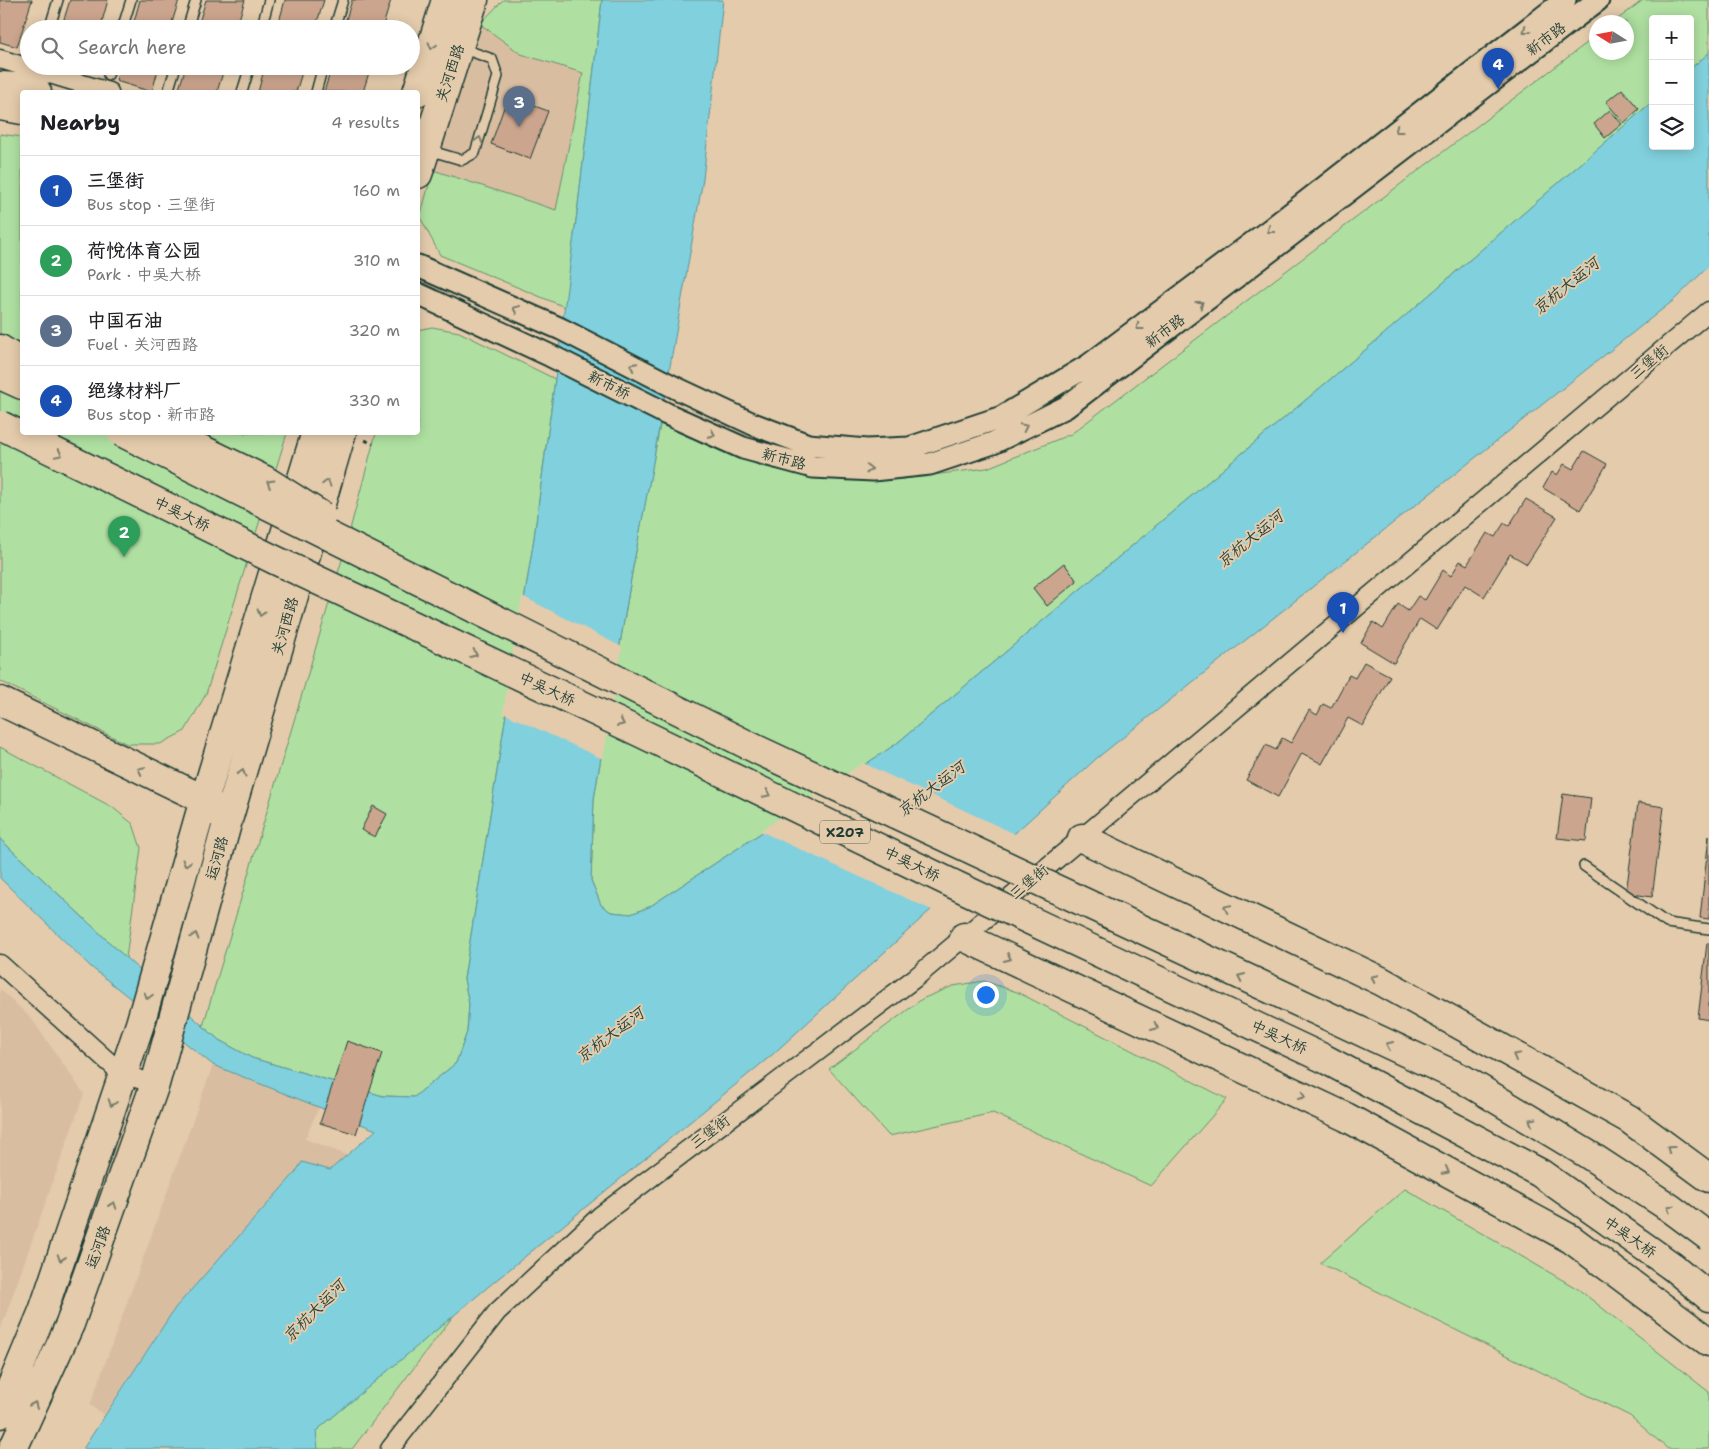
<!DOCTYPE html>
<html lang="en">
<head>
<meta charset="utf-8">
<style>
  body { margin:0; font-family:"Shantell Sans","LXGW WenKai TC",sans-serif; background:#f2f2f2; color:#202124 }
  .controls { position:absolute; right:15px; top:15px; display:grid; overflow:hidden; border-radius:5px; box-shadow:0 2px 12px #0003 }
  .controls button { width:45px; height:45px; display:grid; place-items:center; padding:0; border:0; border-bottom:1px solid #e0e0e0; background:#fff; color:#202124; font:25px sans-serif }
  .compass { position:absolute; left:1589px; top:15px; width:45px; height:45px; border-radius:50%; background:#fff; box-shadow:0 2px 12px #0003; rotate:281deg }
  .you { position:absolute; left:985px; top:994px; width:18px; height:18px; margin:-12px; border:4px solid #fff; border-radius:50%; background:#1a73e8; box-shadow:0 0 0 8px #1a73e833 }
  .badge { display:grid; place-items:center; width:32px; height:32px; border-radius:50%; background:#1f3d34; color:#fff; font-size:16px; font-weight:700 }
  .pin { position:absolute; translate:-50% -41px; filter:drop-shadow(0 1px 2px #0008) }
  .pin::after { content:''; position:absolute; top:26px; width:18px; height:15px; background:inherit; clip-path:polygon(0 0,100% 0,50% 100%) }
  .list { margin:0; padding:0; list-style:none }
  h2 { display:flex; justify-content:space-between; align-items:center; height:65px; margin:0; padding:0 20px; font-size:21px }
  h2 small { font-size:16px; font-weight:400; color:#757577 }
  .list li { display:grid; grid-template-columns:32px 1fr auto; gap:15px; align-items:center; box-sizing:border-box; height:70px; padding:0 20px; border-top:1px solid #e0e0e0 }
  .list b { display:block; font-size:19px; white-space:nowrap }
  .list p { margin:0; font-size:16px; white-space:nowrap; color:#757577 }
  .list em { font-size:16px; font-style:normal; color:#757577 }
  .icon { flex:none; width:28px; height:28px; fill:none; stroke:currentColor; stroke-width:2; stroke-linecap:round; stroke-linejoin:round }
  .map { position:relative; flex:none; width:1709px; height:1449px; overflow:hidden }
  .search { position:absolute; background:#fff; box-shadow:0 2px 12px #0003; left:20px; top:20px; width:400px; height:55px; display:flex; align-items:center; gap:12px; box-sizing:border-box; padding:0 18px; border-radius:28px; color:#757577; font-size:19px }
  .panel { position:absolute; background:#fff; box-shadow:0 2px 12px #0003; left:20px; top:90px; width:400px; height:345px; border-radius:5px }
  .map>svg:first-child { display:block }
  .built { fill:#d9bda1 }
  .green { fill:#afe0a1; stroke:#678e6a }
  .water { fill:#81d0dd; stroke:#5a9599 }
  .pier { fill:#e4cbac }
  .building { fill:#cca58e; stroke:#1f3d34 }
  .lines { fill:none; stroke-linecap:round; stroke-linejoin:round }
  .service-casing { stroke:#1f3d34; stroke-width:12 }
  .minor-casing { stroke:#1f3d34; stroke-width:21 }
  .tertiary-casing { stroke:#1f3d34; stroke-width:25 }
  .primary-casing { stroke:#1f3d34; stroke-width:31 }
  .path { stroke:#1f3d34; stroke-width:3; stroke-dasharray:4 4; stroke-linecap:butt }
  .service { stroke:#e4cbac; stroke-width:9 }
  .minor { stroke:#e4cbac; stroke-width:18 }
  .tertiary { stroke:#e4cbac; stroke-width:21 }
  .primary { stroke:#e4cbac; stroke-width:28 }
  .primary-bridge-casing { stroke:#1f3d34; stroke-width:31; stroke-linecap:butt }
  .primary-bridge { stroke:#e4cbac; stroke-width:28 }
  .oneway { stroke:#787d6a }
  .labels { text-anchor:middle; dominant-baseline:central; stroke-width:4; stroke-linejoin:round; paint-order:stroke }
  .shield { fill:#e4cbac; stroke:#5a6858; stroke-width:1 }
  .shield-label { font-size:14px; font-weight:bold; fill:#1f3d34 }
  .street-label { font-size:15px; fill:#1f3d34; stroke:#e4cbac }
  .water-label { font-size:16px; font-style:italic; fill:#24443c; stroke:#e4cbac }
</style>
</head>
<body>
<div class="map">
<svg width="1709" height="1449" viewBox="0 0 1709 1449">
  <rect width="100%" height="100%" fill="#e4cbac"/>
  <filter id="ink" filterUnits="userSpaceOnUse"><feTurbulence type="fractalNoise" baseFrequency=".02" numOctaves="2"/><feDisplacementMap in="SourceGraphic" scale="10" xChannelSelector="R" yChannelSelector="G"/><feConvolveMatrix kernelMatrix="1 2 1 2 8 2 1 2 1" color-interpolation-filters="sRGB"/></filter>
  <g filter="url(#ink)">
    <path class="built" d="M480,24l41,30 62,19 -27,138 -123,-41z
      M0,989l31,29 53,76 -84,237z
      M213,1065l106,42 -14,32 42,16 -17,16 -28,-9 -6,11 -121,135 -71,107 -14,-10z"/>
    <path class="green" d="M503,0h99l-24,205 -13,102 -125,-52 -20,-38 13,-47 123,40 27,-137 -62,-19 -41,-30z
      M1643,0h66v53l-19,16v-50h-37v82l-270,234 -487,409 -247,163 -18,7 -20,-2 -10,-7 -10,-25 3,-81 39,-232 28,-147 99,46 59,12 83,1 85,-11 84,-34 525,-398v16h30v-30h-12z
      M0,134l22,3v295l265,1 -81,261 -21,37 -25,13h-33l-127,-63z
      M432,327l27,5 96,47 -21,159 -70,441 5,25 -2,28 -11,31 -42,34 -31,-1 -131,-38 -33,-18 -16,-14 138,-463 35,-130 42,-1v-102z
      M0,747l112,60 21,17 8,24 -15,110 -126,-119z
      M984,981l33,11 210,107 -76,87 -158,-73 -104,23 -60,-67 93,-70 31,-13z
      M1405,1189l173,100 131,103v57h-41l-38,-33 -310,-153z
      M454,1315l-102,134h-51l15,-18z"/>
    <path class="water" d="M602,0h121l-20,179 -52,295 -18,93 -39,232 -3,81 10,25 10,7 20,2 18,-7 247,-163 487,-409 270,-234v45h37v-77l19,-16v213l-35,34 -577,458 -325,297 -283,231 -173,145 2,18h-235l92,-141 120,-135 7,-11 28,8 46,-40 -163,-65 -122,-98 -91,-89v-39l126,119 93,82 33,18 131,38 31,1 42,-34 11,-31 2,-28 -5,-25 70,-441 44,-333z"/>
    <path class="pier" d="M522,596l100,51 -19,112 -100,-46z
      M863,763l154,72 -83,76 -174,-80z"/>
    <path class="building" d="M0,0h32l-15,47 -17,-5z
      M70,0h38l-8,29h-39z
      M140,0h39l-9,29h-38z
      M206,0h39l-9,29h-39z
      M285,0h39l-9,29h-38z
      M352,0h39l-9,29h-39z
      M120,66h39l-7,26 -36,-11z
      M186,66h39l-8,26h-39z
      M265,66h39l-8,26h-38z
      M332,66h39l-8,26h-39z
      M1622,89l17,20 -15,14 -18,-21z
      M508,96l40,15 -18,48 -39,-15z
      M1610,110l12,14 -17,14 -11,-14z
      M1584,451l23,13 -27,46 -37,-22 9,-16 5,3 7,-11 9,5z
      M1526,499l31,18 -30,47 -17,-10 -26,43 -19,-12 -28,45 -17,-11 -26,44 -33,-20 12,-21 10,7 15,-25 10,7 10,-15 7,4 18,-30 8,6 9,-15 7,4 20,-32 8,4 9,-14 5,3z
      M1064,563l13,18 -30,25 -14,-18z
      M1364,662l26,14 -27,50 -15,-8 -26,46 -20,-11 -24,44 -32,-17 20,-35 10,5 6,-12 9,5 18,-33 8,5 6,-11 8,4 18,-33 6,3z
      M1563,794l28,4 -5,43 -29,-3z
      M1638,803l26,4 -12,90 -26,-4z
      M373,806l14,8 -12,23 -14,-7z
      M1709,836v83l-9,-1z
      M1707,943h2v77l-11,-2z
      M347,1041l35,12 -26,81 -36,-11z"/>
    <g class="lines">
      <defs>
        <path id="service" d="M51,23l7,-23
          M122,29l9,-29
          M187,29l9,-29
          M261,29l8,-29
          M334,29l9,-29
          M108,75l3,-9
          M168,92l8,-26
          M242,92l8,-26
          M316,92l7,-26
          M428,150l34,10 13,-7 23,-77 -6,-17 -31,-11
          M1584,866l83,57 42,6"/>
        <path id="minor" d="M0,59l109,33
          M0,964l122,110 33,10
          M390,1449l107,-137 103,-96 315,-238 794,-667"/>
        <path id="tertiary" d="M418,266l143,63 115,59 77,36 55,21 59,5 42,-2 93,-31 87,-52 182,-136 294,-229
          M418,294l133,62 116,58 76,34 70,19 60,3 57,-6 63,-21 73,-36 532,-407"/>
        <path id="primary" d="M0,86l17,1 20,5
          M417,92l29,-92
          M0,106l22,4
          M418,174l56,-174
          M0,349l22,14
          M0,375l22,10
          M0,701l205,99 14,13
          M1082,838l299,143 248,138 80,59
          M964,937l382,180 225,122 138,103
          M1673,1267l36,30
          M0,1414l43,-103 97,-287 59,-207 117,-385
          M13,1449l57,-125 85,-240 73,-264 114,-388"/>
      </defs>
      <use href="#service" class="service-casing"/>
      <use href="#minor" class="minor-casing"/>
      <use href="#tertiary" class="tertiary-casing"/>
      <use href="#primary" class="primary-casing"/>
      <path class="path" d="M365,440l8,4"/>
      <use href="#service" class="service"/>
      <use href="#minor" class="minor"/>
      <use href="#tertiary" class="tertiary"/>
      <use href="#primary" class="primary"/>
      <defs>
        <path id="primary-bridge" d="M0,425l275,135 366,173 312,151 370,174 217,115 133,94
          M121,432l637,318 705,329 126,76 81,53 39,29
          M166,432l99,48 57,36"/>
      </defs>
      <use href="#primary-bridge" class="primary-bridge-casing"/>
      <use href="#primary-bridge" class="primary-bridge"/>
    </g>
    <defs><path id="oneway-chevron" d="M-2-3.5L2.5 0L-2 3.5" fill="none" stroke-width="1.6" stroke-linecap="round" stroke-linejoin="round" transform="scale(1.25)"/></defs>
    <g class="oneway">
      <use href="#oneway-chevron" transform="translate(1526 30) rotate(142)"/>
      <use href="#oneway-chevron" transform="translate(432 46) rotate(107)"/>
      <use href="#oneway-chevron" transform="translate(1398 130) rotate(142)"/>
      <use href="#oneway-chevron" transform="translate(479 140) rotate(-73)"/>
      <use href="#oneway-chevron" transform="translate(1270 230) rotate(143)"/>
      <use href="#oneway-chevron" transform="translate(1200 304) rotate(-37)"/>
      <use href="#oneway-chevron" transform="translate(516 309) rotate(-156)"/>
      <use href="#oneway-chevron" transform="translate(1139 327) rotate(143)"/>
      <use href="#oneway-chevron" transform="translate(633 366) rotate(-153)"/>
      <use href="#oneway-chevron" transform="translate(1024 427) rotate(-26)"/>
      <use href="#oneway-chevron" transform="translate(712 434) rotate(24)"/>
      <use href="#oneway-chevron" transform="translate(59 454) rotate(26)"/>
      <use href="#oneway-chevron" transform="translate(869 469) rotate(1)"/>
      <use href="#oneway-chevron" transform="translate(270 483) rotate(-149)"/>
      <use href="#oneway-chevron" transform="translate(327 483) rotate(-74)"/>
      <use href="#oneway-chevron" transform="translate(261 613) rotate(107)"/>
      <use href="#oneway-chevron" transform="translate(474 654) rotate(25)"/>
      <use href="#oneway-chevron" transform="translate(621 723) rotate(25)"/>
      <use href="#oneway-chevron" transform="translate(141 770) rotate(-154)"/>
      <use href="#oneway-chevron" transform="translate(242 773) rotate(-74)"/>
      <use href="#oneway-chevron" transform="translate(767 794) rotate(26)"/>
      <use href="#oneway-chevron" transform="translate(186 863) rotate(106)"/>
      <use href="#oneway-chevron" transform="translate(1227 908) rotate(-154)"/>
      <use href="#oneway-chevron" transform="translate(195 936) rotate(-74)"/>
      <use href="#oneway-chevron" transform="translate(1008 958) rotate(25)"/>
      <use href="#oneway-chevron" transform="translate(1241 977) rotate(-155)"/>
      <use href="#oneway-chevron" transform="translate(1374 978) rotate(-154)"/>
      <use href="#oneway-chevron" transform="translate(148 996) rotate(105)"/>
      <use href="#oneway-chevron" transform="translate(1155 1027) rotate(25)"/>
      <use href="#oneway-chevron" transform="translate(1389 1045) rotate(-155)"/>
      <use href="#oneway-chevron" transform="translate(1516 1056) rotate(-151)"/>
      <use href="#oneway-chevron" transform="translate(1302 1096) rotate(25)"/>
      <use href="#oneway-chevron" transform="translate(112 1103) rotate(108)"/>
      <use href="#oneway-chevron" transform="translate(1532 1121) rotate(-149)"/>
      <use href="#oneway-chevron" transform="translate(1670 1149) rotate(-144)"/>
      <use href="#oneway-chevron" transform="translate(1446 1171) rotate(28)"/>
      <use href="#oneway-chevron" transform="translate(113 1205) rotate(-71)"/>
      <use href="#oneway-chevron" transform="translate(1670 1208) rotate(-145)"/>
      <use href="#oneway-chevron" transform="translate(61 1258) rotate(109)"/>
      <use href="#oneway-chevron" transform="translate(34 1405) rotate(-66)"/>
    </g>
  </g>
  <g class="labels">
    <rect class="shield" x="820" y="820.5" width="50" height="23" rx="4"/>
    <g class="shield-label">
      <text x="845" y="832">X207</text>
    </g>
    <g class="street-label">
      <text transform="translate(1546 39) rotate(-37)">新市路</text>
      <text transform="translate(450 73) rotate(-72)">关河西路</text>
      <text transform="translate(1165 331) rotate(-37)">新市路</text>
      <text transform="translate(1649 362) rotate(-40)">三堡街</text>
      <text transform="translate(609 385) rotate(27)">新市桥</text>
      <text transform="translate(784 459) rotate(15)">新市路</text>
      <text transform="translate(182 514) rotate(26)">中吴大桥</text>
      <text transform="translate(285 626) rotate(-74)">关河西路</text>
      <text transform="translate(547 689) rotate(25)">中吴大桥</text>
      <text transform="translate(217 858) rotate(-74)">运河路</text>
      <text transform="translate(912 864) rotate(26)">中吴大桥</text>
      <text transform="translate(1029 882) rotate(-40)">三堡街</text>
      <text transform="translate(1279 1037) rotate(25)">中吴大桥</text>
      <text transform="translate(710 1132) rotate(-37)">三堡街</text>
      <text transform="translate(1630 1237) rotate(35)">中吴大桥</text>
      <text transform="translate(98 1247) rotate(-70)">运河路</text>
    </g>
    <g class="water-label">
      <text transform="translate(1566 286) rotate(-39)">京杭大运河</text>
      <text transform="translate(1250 539) rotate(-39)">京杭大运河</text>
      <text transform="translate(931 789) rotate(-37)">京杭大运河</text>
      <text transform="translate(610 1035) rotate(-37)">京杭大运河</text>
      <text transform="translate(314 1311) rotate(-45)">京杭大运河</text>
    </g>
  </g>
</svg>
<div class="controls">
<button>+</button>
<button>−</button>
<button><svg class="icon" aria-label="layers" viewBox="0 0 24 24"><path d="M12 4l9 5-9 5-9-5zM3 14l9 5 9-5"/></svg></button>
</div>
<svg class="compass" viewBox="-18 -18 36 36"><path d="M0-13l5 13h-10z" fill="#e53935"/><path d="M0 13l5-13h-10z" fill="#757577"/></svg>
<div class="you"></div>
<div class="pin badge" style="left:1343px;top:633px;background:#1a4fb4">1</div>
<div class="pin badge" style="left:124px;top:557px;background:#2e9e5b">2</div>
<div class="pin badge" style="left:519px;top:127px;background:#5c6f8a">3</div>
<div class="pin badge" style="left:1498px;top:89px;background:#1a4fb4">4</div>
<div class="search"><svg class="icon" aria-label="search" viewBox="0 0 24 24"><circle cx="10" cy="10" r="6"/><path d="M15 15l6 6"/></svg>Search here</div>
<section class="panel">
<h2>Nearby<small>4 results</small></h2>
<ul class="list">
<li><span class="badge" style="background:#1a4fb4">1</span><div><b>三堡街</b><p>Bus stop · 三堡街</p></div><em>160 m</em></li>
<li><span class="badge" style="background:#2e9e5b">2</span><div><b>荷悦体育公园</b><p>Park · 中吴大桥</p></div><em>310 m</em></li>
<li><span class="badge" style="background:#5c6f8a">3</span><div><b>中国石油</b><p>Fuel · 关河西路</p></div><em>320 m</em></li>
<li><span class="badge" style="background:#1a4fb4">4</span><div><b>绝缘材料厂</b><p>Bus stop · 新市路</p></div><em>330 m</em></li>
</ul>
</section>
</div>
</body>
</html>
